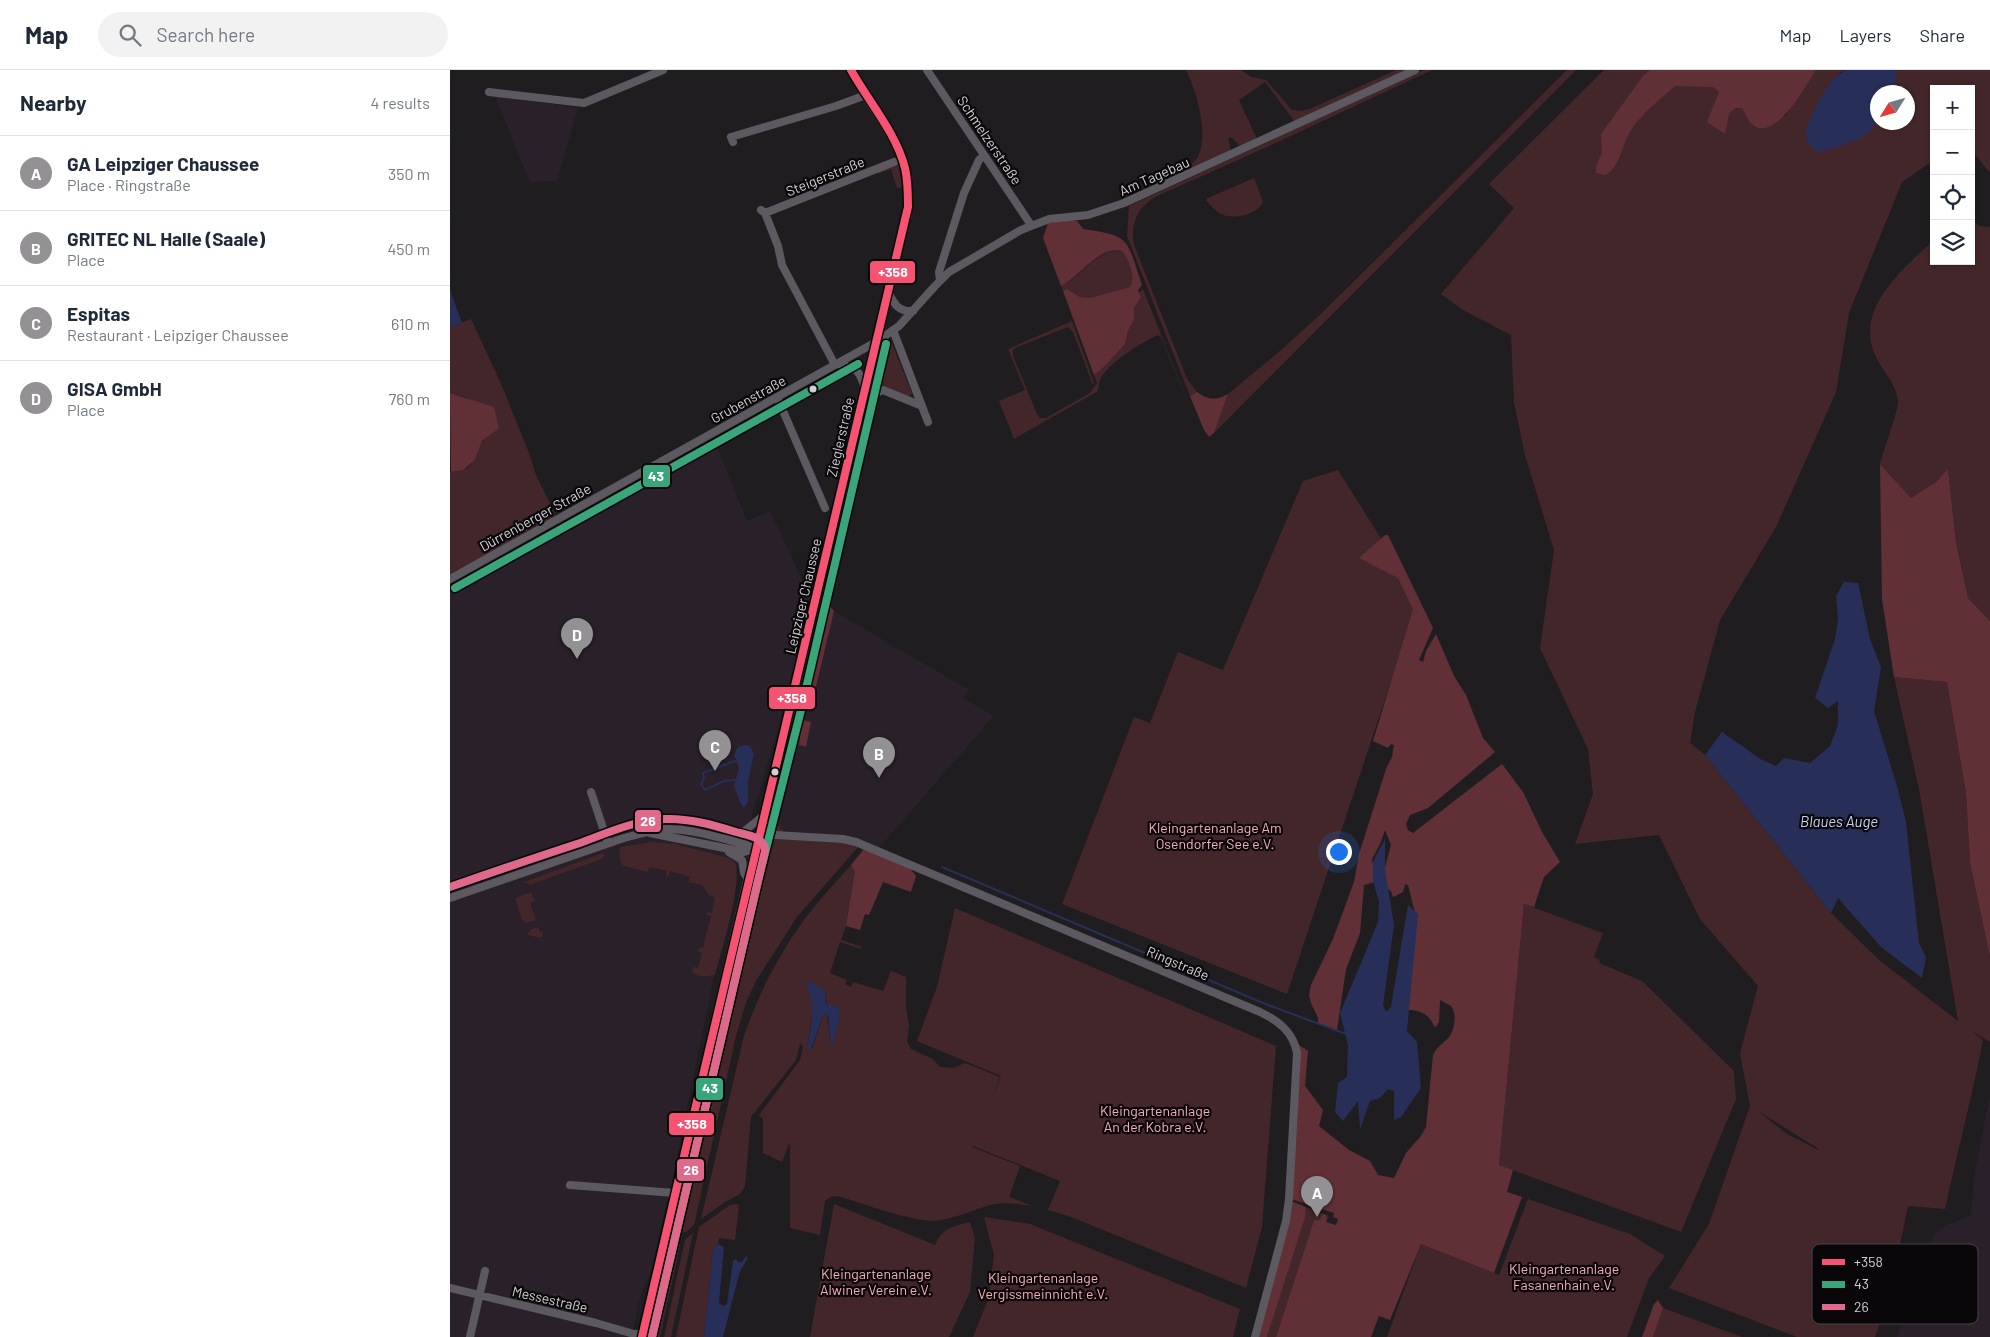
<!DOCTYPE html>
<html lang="en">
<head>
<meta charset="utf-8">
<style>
  body { margin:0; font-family:Barlow,sans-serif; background:#f2f2f3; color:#1f2937 }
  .controls { position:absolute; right:15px; top:15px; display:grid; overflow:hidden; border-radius:0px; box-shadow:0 1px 4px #0004 }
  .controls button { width:45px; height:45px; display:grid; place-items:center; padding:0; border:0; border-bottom:1px solid #e0e1e3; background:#fff; color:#1f2937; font:25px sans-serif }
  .compass { position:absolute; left:1420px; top:15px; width:45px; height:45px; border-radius:50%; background:#fff; box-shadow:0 1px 4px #0004; rotate:233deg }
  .you { position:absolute; left:888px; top:781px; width:18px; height:18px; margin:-12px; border:4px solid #fff; border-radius:50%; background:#1a73e8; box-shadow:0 0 0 8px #1a73e833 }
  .badge { display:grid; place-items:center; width:32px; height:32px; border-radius:50%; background:#949194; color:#fff; font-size:16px; font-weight:700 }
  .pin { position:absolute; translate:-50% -41px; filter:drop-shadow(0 1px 2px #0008) }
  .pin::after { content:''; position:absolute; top:26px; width:18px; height:15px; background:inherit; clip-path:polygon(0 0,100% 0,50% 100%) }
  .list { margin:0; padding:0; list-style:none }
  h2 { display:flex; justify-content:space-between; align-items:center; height:65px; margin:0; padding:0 20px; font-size:21px }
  h2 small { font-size:16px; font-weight:400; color:#747a83 }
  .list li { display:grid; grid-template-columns:32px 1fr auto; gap:15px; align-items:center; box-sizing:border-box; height:75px; padding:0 20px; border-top:1px solid #e0e1e3 }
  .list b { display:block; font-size:19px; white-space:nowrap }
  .list p { margin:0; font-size:16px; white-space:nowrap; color:#747a83 }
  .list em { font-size:16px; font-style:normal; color:#747a83 }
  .icon { flex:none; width:28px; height:28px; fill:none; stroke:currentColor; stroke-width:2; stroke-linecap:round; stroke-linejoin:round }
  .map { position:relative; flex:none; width:1540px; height:1267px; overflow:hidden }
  header { display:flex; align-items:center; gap:30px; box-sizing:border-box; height:70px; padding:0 25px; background:#fff; border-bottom:1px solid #e0e1e3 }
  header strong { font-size:24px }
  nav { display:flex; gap:28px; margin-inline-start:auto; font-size:18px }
  .search { width:350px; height:45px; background:#f2f2f3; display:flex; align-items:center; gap:12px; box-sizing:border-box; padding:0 18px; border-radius:28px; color:#747a83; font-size:19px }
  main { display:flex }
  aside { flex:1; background:#fff }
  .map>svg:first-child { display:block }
  .built { fill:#292029 }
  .green { fill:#43262a; fill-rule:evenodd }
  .forest { fill:#613037 }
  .water { fill:#272e58 }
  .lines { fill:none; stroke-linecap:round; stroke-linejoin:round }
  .stream { stroke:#272e58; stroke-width:2 }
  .minor { stroke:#5c5961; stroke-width:8 }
  .major { stroke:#5d5962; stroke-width:9 }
  .bus-1-casing { stroke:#090709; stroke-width:11 }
  .bus-2-casing { stroke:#090709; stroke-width:11 }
  .bus-3-casing { stroke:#090709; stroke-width:11 }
  .bus-1 { stroke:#f65372; stroke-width:8 }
  .bus-2 { stroke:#3aa57a; stroke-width:8 }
  .bus-3 { stroke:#de698b; stroke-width:8 }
  .bus-dot { fill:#d3d0d3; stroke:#090709; stroke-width:2 }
  .labels { text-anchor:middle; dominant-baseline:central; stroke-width:4.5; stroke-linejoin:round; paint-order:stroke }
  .street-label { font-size:14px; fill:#d3d0d3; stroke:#090709 }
  .park-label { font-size:14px; fill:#f9aeb6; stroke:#090709 }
  .water-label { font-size:15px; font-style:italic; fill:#c9d1f1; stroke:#090709 }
  .key { fill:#090709; stroke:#464346; stroke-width:1 }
  .key-label { font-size:14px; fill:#d3d0d3 }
  .line-badge { stroke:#090709; stroke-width:2 }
  .badge-label { font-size:14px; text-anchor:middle; font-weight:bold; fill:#fff }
</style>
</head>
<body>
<header>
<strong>Map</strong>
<div class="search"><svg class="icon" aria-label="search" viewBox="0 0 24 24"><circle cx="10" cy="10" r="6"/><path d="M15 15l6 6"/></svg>Search here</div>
<nav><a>Map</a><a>Layers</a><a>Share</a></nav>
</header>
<main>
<aside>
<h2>Nearby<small>4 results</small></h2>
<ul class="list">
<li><span class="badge">A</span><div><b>GA Leipziger Chaussee</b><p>Place · Ringstraße</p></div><em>350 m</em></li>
<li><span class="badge">B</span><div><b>GRITEC NL Halle (Saale)</b><p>Place</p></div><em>450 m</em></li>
<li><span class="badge">C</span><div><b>Espitas</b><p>Restaurant · Leipziger Chaussee</p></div><em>610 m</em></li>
<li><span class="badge">D</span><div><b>GISA GmbH</b><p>Place</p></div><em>760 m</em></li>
</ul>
</aside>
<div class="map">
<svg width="1540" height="1267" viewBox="0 0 1540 1267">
  <rect width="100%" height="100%" fill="#201d20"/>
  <path class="built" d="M45,26l83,12 -21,73 -27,1z
    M264,369l33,82 23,-10 38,81 3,1 -34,140 -40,133 -66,319 -20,85 -12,31 -7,36h-182v-754z
    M384,541l135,79 -6,8 31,18 -115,132 -28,-11 -66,-4 -8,-8 18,-81 11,3 -4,-27 2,-9 7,-3z
    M1540,1024v243h-93l37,-103 13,-9 24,-10 3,-39z"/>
  <path class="green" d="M736,0h55l10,7 15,3 26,30 10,1 8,-2 86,-39h10l-111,52 -30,-40 -26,18 18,39 -16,8 -10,-10 -3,2 2,7v6l-40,18 -1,-5c3,-2 7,-5 9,-8 11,-23 -1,-65 -12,-87z
    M974,0h8l-163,76 -114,51c-18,11 -25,27 -21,48l53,134 10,13 -7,4 -63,-160 2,-30z
    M1117,0h9l-362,363 14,-39 53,-44 41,-37z
    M1154,0h88l93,46 31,-46h30l-7,3 38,38 1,11h30v-30h-19l3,-22h98v103l-17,-21h-2v-63h-37v71l-32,22 -53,131 -13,79 -60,135 -56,93 -25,92 -5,31 15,12 126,158 48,47 79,61 -39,-232 -25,-112 53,5 19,111 4,70 20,94v85l-20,-12 13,10c-11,57 -26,113 -38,169l-37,-3 -18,87 -15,44h-78l-128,-49 40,-64 41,-118 -10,-53 18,-67 -58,-67 -41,-84 -84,9 18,-50 -5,-45 -48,-101 14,-98 -29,-95 -11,-52 -3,-68 -48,-25 -22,-16 73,-86 -25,-24zM1308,1041l61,38v1l-32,-16z
    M446,94h2l4,22 -2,2h-3l-6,-19 -13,5 -1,-3z
    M804,108l9,24c-6,13 -30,18 -42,12 -6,-3 -11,-9 -15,-14l2,-2z
    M1521,149l8,7 11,1v394l-22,-23 -12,-56 -8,-72 -12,12 -25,16 -31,-34c3,-12 18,-53 18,-62 -1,-18 -15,-30 -22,-45 -23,-48 27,-88 58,-117v21h37z
    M664,180l8,1c7,9 14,25 8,36l-40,11 -10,-1 -13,-8 -4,2 -2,-5c20,-9 30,-30 53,-36z
    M693,219l54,137 -36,-89 -3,-2c-16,7 -46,26 -56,41 -3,4 -3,10 -4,15l-84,48 -15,-38 26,-11 -17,-41 64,-28 22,62 -1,2 -20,-53 -5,-5 -51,20 -4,3v6l24,58 3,4h6l44,-25 7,-10 -3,-8 11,-9 20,-22 3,-13 6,-11v-12l7,-9 -2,-6z
    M21,249l31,67 27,67 7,22 19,39 -2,3 -103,58v-103c30,-2 20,-16 33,-31 4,-5 11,-9 16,-14l-31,-29 -18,-5v-66z
    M438,273l4,1 20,49 -3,4 -29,-13 -6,3 8,-37z
    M888,400l42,67 35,72 -128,385 -225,-90 72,-187 16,6 28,-71 45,18 80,-189z
    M348,648l4,3 -3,22 7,4 -11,-2 -18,80 8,8 -12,-2 -4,-5 11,-30 5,-22 2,-27 6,-3h4l4,-17 -5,-2z
    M327,769l70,4 12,3 -62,71 -40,62 -11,23 -10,34 -42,189 -8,7h-6l-5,-6 89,-378 5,-7z
    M202,772l23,2 54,14 6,5c8,20 -14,89 -20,112 -8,1 -16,3 -23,-3l1,-5 5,1 4,-15 -4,-1 1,-4h4l8,-32 -5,-1 1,-3 5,1 3,-16 -5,-1 -8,-11 -13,-3 1,-5 -20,-6 -2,6h-2l1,-6 -18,-4 -1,5 -24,-6 -3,-2 -2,-13 2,-4z
    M153,783l1,3 -2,3 -73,26 -1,-2 -3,1 -1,-2z
    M401,795l5,6 -10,55 -5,14 21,7 -1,2 -21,-7 -10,31 17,7 -2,4 6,3 2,-5 30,9 8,-20 15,6v30l3,19 -2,15 4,8 22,10 7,8 13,1 12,-5 35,14 -12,32 13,-33 -84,-35 20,-54 18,-79 321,138 -14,181 -16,61 -175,-71 -23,-7 12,-29 -87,-35 -1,1 48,19 -11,31 24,9c-14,-1 -29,-5 -43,-1 -16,5 -38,14 -55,16 -22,1 -74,-18 -97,-25l-8,1 -5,4 -5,34 -30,-7v-86l-8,20 -19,-9v-34l-4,-4 41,-55 3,-14 -3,-2 -4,16 -45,57 -6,69 -5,8 -15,8 -24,17 43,-183c14,-41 34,-80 60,-116 14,-19 31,-37 47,-55zM364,915l11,6 8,55h-2l-4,-30 -4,-1 -11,34 -5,-2 6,-36 -1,-16z
    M81,822l4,9 -5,2 6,17 -10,3 -4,-4 -7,-21z
    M1074,834l79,29 -9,24 6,3 -1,3 43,18 92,90 2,28 -55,133 -182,-67z
    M88,857l2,5 3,-1 -1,7 -15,-3 3,-5z
    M1078,1129l102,35 35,22 -16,22 -22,59h-240l34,-93 78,31z
    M286,1134l3,1 -4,35 -16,-2 -1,6 -5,6 -9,87h-28l23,-110 31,-22z
    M384,1134l101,41c7,-17 18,-19 35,-23l5,16 -5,54 -21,45h-139z
    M856,1137l23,9 -2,6 -4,-8 -3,6h-6l-38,117h-9z
    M534,1147l46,7 210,85 -7,28h-260l16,-40 5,-42z
    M243,1163l-22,104h-7l21,-97z
    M224,1169l5,3 1,4 -20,91h-9l21,-95z
    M103,1223l9,2 -4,13 -8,-2z
    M1213,1238l79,29h-89z"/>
  <path class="forest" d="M1200,0h166c-10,15 -40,72 -63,55 -5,-4 -8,-12 -11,-17h-7l-6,6 -4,20 -18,-12 12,-30 -6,-5 -38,-1c-14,13 -31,25 -42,41 -11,15 -11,37 -27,48l-10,-2v-7l6,-13 -1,-19 42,-58z
    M622,150l5,1 6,8c48,7 43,9 58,53l1,3 -4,5 3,8 -7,10v12l-6,11 -3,13 -20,22 -11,9 -31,-84 4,-2 13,8 10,1 40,-11c6,-10 -1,-27 -8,-36 -22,-7 -43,27 -61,35l-18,-48 5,-15z
    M747,322c11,8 19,9 31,2l-14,39 -5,4 -5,-7 -14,-34z
    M0,323l44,14 5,21 -17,13 -8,20 -11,9 -12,2z
    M1430,394l31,34 25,-16 12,-13 8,73 12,56 22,23v336l-20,-94 -4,-70 -19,-111 -53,-5 -12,-78z
    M935,465h3l45,93 -14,32 4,2 3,-11 10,-17 18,42 12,19 17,43 12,14 -67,56 -18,7 -4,9 2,6 5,3 89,-69 21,28 19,40 18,30 -16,15 -10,30 -10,-3 -25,261 14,5 -6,22 15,5 -28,76 -73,-29 -31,76 -11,-4 -8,21h-95l38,-117h6l2,-6 4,1v7l10,3 2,-6 -5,-2 1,-4 -43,-14 8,-154 9,6 -3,35 18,24 -4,16 30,24 21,11 8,14 16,3 12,-25 15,-17 5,-9 7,-72c4,-9 10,-11 16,-18 6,-7 8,-24 2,-31 -3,-2 -8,-4 -11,-6l-1,22 -3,5 -2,-1c-5,-12 -14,-16 -26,-16l8,-93 -8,-32 -3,-1 -2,8 -10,5 -2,-6 -5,-3 -2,-17 7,-26 -6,-15 -5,14 -8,15 3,23 -11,3 -4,48 -14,36 -9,61 -19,-7v-5l-7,-15 -2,-8 2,-10 22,-46 21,-57 5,-28 27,-85 6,-12 2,-12 -3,-1 -3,4 -15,-7 40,-132 -15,-31 -39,-20z
    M373,528l11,13 -23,97 -7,3 -1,9 8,2 -5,25 -7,-3 3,-23 -4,-3v-17z
    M414,779l45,18 7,9 -5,16 -28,-10 -14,33 -4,-1 -5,16 -14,-4 9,-54 -4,-7z
    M841,1131l15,6 -1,10 -38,120h-10z
    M1208,1230l5,8 -10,29h-11l12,-33z"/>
  <path class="water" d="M1396,0h50v19l-2,3h-16c0,8 2,20 -1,27 -2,7 -9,15 -15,18 -4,3 -39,15 -43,15 -9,-2 -14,-14 -13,-22 2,-8 8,-17 11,-25 6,-12 16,-29 29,-35z
    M0,220l12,33 -11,4h-1z
    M1394,512l14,1 12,56 11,28 -7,44 23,75 9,36 13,121 7,14 -4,21 -41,-31 -43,-49 -7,15 -126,-158 17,-23 40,28 14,6 8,-8 26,5 20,-17 8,-21v-24l-10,7 -13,-10 20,-59 3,-20 -2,-23z
    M295,675l5,1 4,8 -6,28v20l-4,6 -4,-6 -6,-16 5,-18 -5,-13 4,-8z
    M935,769v30l9,56 -11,80 3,7 5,-5 17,-102 10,9 -11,117 10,11 4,46 -20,29 -7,3v-29l-6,-2 -8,9 -10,3 -10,28 -2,-28 -15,20 -8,-9 3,-29 9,-6 1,-32 -8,-32 38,-91 1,-20 -6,-21v-20z
    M359,911l16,10 1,13 12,3 2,8 -7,31h-2l-3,-30 -5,-1 -12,34 -2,1 -2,-3c4,-21 10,-42 -1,-62z
    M268,1174l6,3 -5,56 4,3 4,-2 6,-43 3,-2 2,3h4l4,-6 2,2 -8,13 -17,66h-19l9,-87z"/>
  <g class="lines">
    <path class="stream" d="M285,691l-32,12 1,5 -3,6 4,6 19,-9 12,-1
      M492,797l321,136 83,31"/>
    <path class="minor" d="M477,0l104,155
      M39,22l95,11 79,-33
      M283,72l-2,-5 105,-31 30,-11
      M311,140l4,3 13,33 4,19 53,100
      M315,143l129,-51
      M490,211l-1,-9 25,-79 15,-33 5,-5
      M439,224c6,11 10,18 24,17
      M443,260l35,92
      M387,294c19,3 23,6 28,25
      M327,327l48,111
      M389,431l9,-5 26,-102 9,-4 39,16
      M0,509l426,-237 23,-16 36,-40 14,-14 72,-42 28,-11 39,-4 36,-12 291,-133
      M141,722l17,51
      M200,763l94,19 11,-3
      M309,764l84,5 13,3 404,170c19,9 33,20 37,41l-8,146 -3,22 -31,116
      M275,768l17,-5 21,-17
      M279,782l13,8 2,13 4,6
      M0,828l174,-60c11,-3 32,-9 42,-9 27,0 55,9 81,16l8,4
      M120,1115l105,8
      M0,1218l146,35 38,11h4l5,-2
      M20,1267l15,-66"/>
    <path class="major" d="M192,1267l106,-458 43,-171 117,-501c6,-57 -34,-90 -57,-137"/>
    <defs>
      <path id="bus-1" d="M192,1267c87,-377 178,-753 266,-1130 0,-13 0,-26 -3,-39 -9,-35 -36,-66 -54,-98"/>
      <path id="bus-2" d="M5,518l403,-224
        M202,1267l106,-456 43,-171 85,-366"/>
      <path id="bus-3" d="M0,817c43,-15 87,-30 130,-44 27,-10 56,-23 85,-24 24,-1 48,6 71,13 11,3 29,5 29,19l-113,486"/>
    </defs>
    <use href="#bus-1" class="bus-1-casing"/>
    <use href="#bus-2" class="bus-2-casing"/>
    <use href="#bus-3" class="bus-3-casing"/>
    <use href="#bus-1" class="bus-1"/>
    <use href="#bus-2" class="bus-2"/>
    <use href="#bus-3" class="bus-3"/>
  </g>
  <g class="bus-dot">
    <circle cx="363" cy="319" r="4.5"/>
    <circle cx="325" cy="702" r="4.5"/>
  </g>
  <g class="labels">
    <g class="street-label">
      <text transform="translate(540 70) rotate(56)">Schmelzerstraße</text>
      <text transform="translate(375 106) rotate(-22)">Steigerstraße</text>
      <text transform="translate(704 106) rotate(-24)">Am Tagebau</text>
      <text transform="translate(298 329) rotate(-29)">Grubenstraße</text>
      <text transform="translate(390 367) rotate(-77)">Zieglerstraße</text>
      <text transform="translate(85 447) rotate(-29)">Dürrenberger Straße</text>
      <text transform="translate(353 526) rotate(-77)">Leipziger Chaussee</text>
      <text transform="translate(728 893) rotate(23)">Ringstraße</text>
      <text transform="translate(100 1229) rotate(13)">Messestraße</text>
    </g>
    <g class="park-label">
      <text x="765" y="757">Kleingartenanlage Am<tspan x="765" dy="16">Osendorfer See e.V.</tspan></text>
      <text x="705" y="1040">Kleingartenanlage<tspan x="705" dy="16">An der Kobra e.V.</tspan></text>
      <text x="1114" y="1198">Kleingartenanlage<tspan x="1114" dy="16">Fasanenhain e.V.</tspan></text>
      <text x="426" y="1203">Kleingartenanlage<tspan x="426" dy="16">Alwiner Verein e.V.</tspan></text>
      <text x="593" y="1207">Kleingartenanlage<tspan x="593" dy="16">Vergissmeinnicht e.V.</tspan></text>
    </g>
    <g class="water-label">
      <text x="1389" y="751">Blaues Auge</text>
    </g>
  </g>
  <rect x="1362" y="1174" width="166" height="80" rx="8" class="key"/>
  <rect x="1372" y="1189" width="23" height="6" fill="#f65372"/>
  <rect x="1372" y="1211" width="23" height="7" fill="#3aa57a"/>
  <rect x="1372" y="1234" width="23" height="6" fill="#de698b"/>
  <g class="key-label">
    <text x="1404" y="1197">+358</text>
    <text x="1404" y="1219">43</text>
    <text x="1404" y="1242">26</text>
  </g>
  <g class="line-badge">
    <rect x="419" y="190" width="47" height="24" rx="5" fill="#f65372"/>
    <rect x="192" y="394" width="29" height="24" rx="5" fill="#3aa57a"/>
    <rect x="318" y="616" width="48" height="24" rx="5" fill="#f65372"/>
    <rect x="184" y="739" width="28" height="24" rx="5" fill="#de698b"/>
    <rect x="245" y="1007" width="29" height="24" rx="5" fill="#3aa57a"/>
    <rect x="218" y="1042" width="47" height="24" rx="5" fill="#f65372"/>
    <rect x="226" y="1088" width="29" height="24" rx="5" fill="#de698b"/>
  </g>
  <g class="badge-label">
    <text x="443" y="207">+358</text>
    <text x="206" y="411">43</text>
    <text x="342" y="633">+358</text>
    <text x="198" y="756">26</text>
    <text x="260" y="1023">43</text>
    <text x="242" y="1059">+358</text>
    <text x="241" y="1105">26</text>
  </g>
</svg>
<div class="controls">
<button>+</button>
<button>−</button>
<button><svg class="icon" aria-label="locate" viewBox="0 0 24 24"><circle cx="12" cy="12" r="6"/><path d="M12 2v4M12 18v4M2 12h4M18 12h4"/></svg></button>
<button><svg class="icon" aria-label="layers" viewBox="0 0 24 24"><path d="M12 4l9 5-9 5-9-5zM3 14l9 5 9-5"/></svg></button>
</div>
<svg class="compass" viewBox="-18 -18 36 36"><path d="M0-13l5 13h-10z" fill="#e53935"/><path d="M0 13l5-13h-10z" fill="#747a83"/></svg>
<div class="you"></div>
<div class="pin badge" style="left:867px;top:1147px">A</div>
<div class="pin badge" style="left:429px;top:708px">B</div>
<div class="pin badge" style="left:265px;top:701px">C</div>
<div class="pin badge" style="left:127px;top:589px">D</div>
</div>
</main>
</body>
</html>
